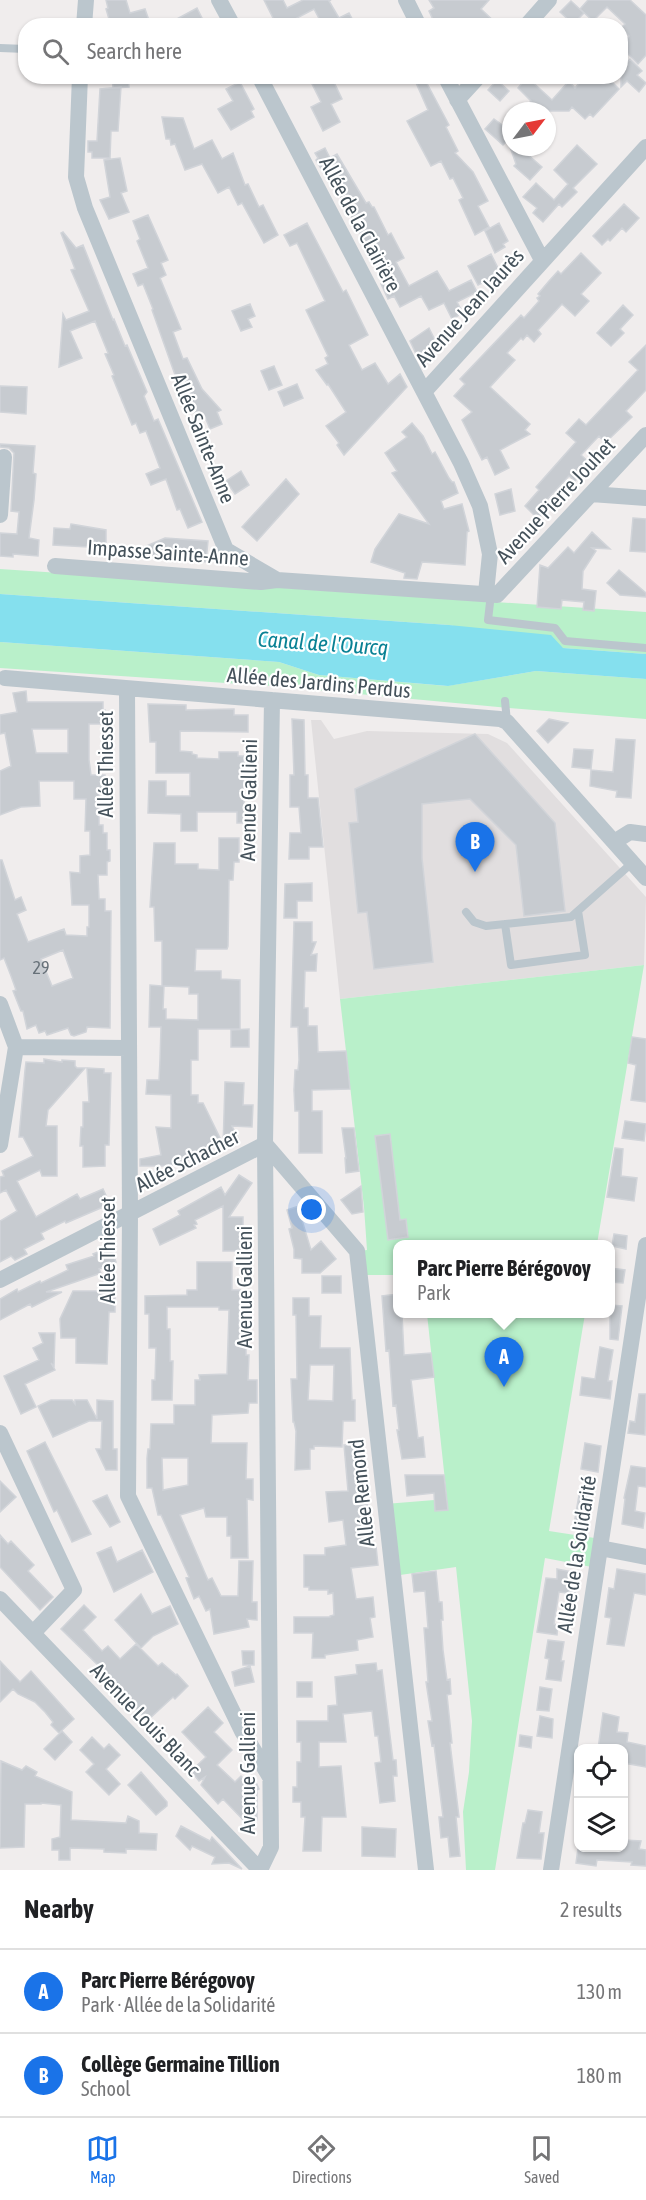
<!DOCTYPE html>
<html lang="en">
<head>
<meta charset="utf-8">
<style>
  body { margin:0; font-family:"Asap Condensed",sans-serif; background:#f2f2f2; color:#202124 }
  .controls { position:absolute; right:18px; bottom:18px; display:grid; overflow:hidden; border-radius:12px; box-shadow:0 2px 4px #0004 }
  .controls button { width:54px; height:54px; display:grid; place-items:center; padding:0; border:0; border-bottom:2px solid #e0e0e0; background:#fff; color:#202124; font:30px sans-serif }
  .compass { position:absolute; left:502px; top:102px; width:54px; height:54px; border-radius:50%; background:#fff; box-shadow:0 2px 4px #0004; rotate:58deg }
  .you { position:absolute; left:312px; top:1210px; width:21px; height:21px; margin:-15px; border:4px solid #fff; border-radius:50%; background:#1a73e8; box-shadow:0 0 0 9px #1a73e833 }
  .badge { display:grid; place-items:center; width:39px; height:39px; border-radius:50%; background:#1a73e8; color:#fff; font-size:20px; font-weight:700 }
  .pin { position:absolute; translate:-50% -50px; filter:drop-shadow(0 2px 3px #0008) }
  .pin::after { content:''; position:absolute; top:32px; width:21px; height:18px; background:inherit; clip-path:polygon(0 0,100% 0,50% 100%) }
  .popup { position:absolute; left:393px; top:1240px; width:222px; height:78px; box-sizing:border-box; display:grid; place-content:center; border-radius:12px; background:#fff; filter:drop-shadow(0 2px 4px #0005); font-size:20px; white-space:nowrap; color:#757577 }
  .popup b { font-size:22px; color:#202124 }
  .popup::after { content:''; position:absolute; left:50%; top:100%; margin-left:-12px; border:12px solid transparent; border-top-color:#fff }
  .list { margin:0; padding:0; list-style:none }
  h2 { display:flex; justify-content:space-between; align-items:center; height:78px; margin:0; padding:0 24px; font-size:26px }
  h2 small { font-size:20px; font-weight:400; color:#757577 }
  .list li { display:grid; grid-template-columns:39px 1fr auto; gap:18px; align-items:center; box-sizing:border-box; height:84px; padding:0 24px; border-top:2px solid #e0e0e0 }
  .list b { display:block; font-size:22px; white-space:nowrap }
  .list p { margin:0; font-size:20px; white-space:nowrap; color:#757577 }
  .list em { font-size:20px; font-style:normal; color:#757577 }
  .icon { flex:none; width:33px; height:33px; fill:none; stroke:currentColor; stroke-width:2; stroke-linecap:round; stroke-linejoin:round }
  .map { position:relative; flex:none; width:646px; height:1870px; overflow:hidden }
  .search { position:absolute; background:#fff; box-shadow:0 2px 4px #0004; left:18px; right:18px; top:18px; height:66px; display:flex; align-items:center; gap:15px; box-sizing:border-box; padding:0 21px; border-radius:24px; color:#757577; font-size:22px }
  .sheet { height:246px; background:#fff }
  nav { display:flex; justify-content:space-around; align-items:center; box-sizing:border-box; height:84px; border-top:2px solid #e0e0e0; background:#fff; font-size:16px; color:#757577 }
  nav a { display:grid; justify-items:center; gap:3px }
  nav .on { color:#1a73e8 }
  .map>svg:first-child { display:block }
  .education { fill:#e1dedf }
  .green { fill:#b9f0ca }
  .water { fill:#85e0ee }
  .building { fill:#c7cbd0; stroke:#d1d4d9; stroke-width:1.5; fill-rule:evenodd }
  .lines { fill:none; stroke-linecap:round; stroke-linejoin:round }
  .lane { stroke:#bbc6cd; stroke-width:8 }
  .street { stroke:#bbc6cd; stroke-width:16 }
  .labels { text-anchor:middle; dominant-baseline:central; stroke-width:4.5; stroke-linejoin:round; paint-order:stroke }
  .number-label { font-size:18px; fill:#667078 }
  .street-label { font-size:21px; fill:#45525b; stroke:#fff }
  .water-label { font-size:22px; font-style:italic; fill:#098194; stroke:#fff }
</style>
</head>
<body>
<div class="map">
<svg width="646" height="1870" viewBox="0 0 646 1870">
  <rect width="100%" height="100%" fill="#f0eded"/>
  <path class="education" d="M311,720h10l13,19 33,-8 121,3 19,9 139,154 -2,68 -304,34z"/>
  <path class="green" d="M0,569l646,43v42l-83,-6 -114,-23 -449,-31z
    M0,642l279,20 40,13 128,11 89,-15 110,8v40l-137,-11 -236,-22 -273,-18z
    M644,965l-47,279h-199l-1,31h-37l-3,-24 10,-1 -3,-43 -24,-208z
    M427,1314h158l-36,217 52,8 -4,29 -52,-10 -50,312h-29l-3,-58 6,-40 3,-51 -16,-154 -63,9 -8,-72 62,-5z"/>
  <path class="water" d="M0,594l449,31 102,10 12,13 83,6v25l-110,-8 -88,15 -129,-11 -40,-13 -279,-20z"/>
  <path class="building" d="M106,0h20l4,13 15,-4 6,17h-40l-5,-17 2,-1z
    M264,0h19l4,8 16,-8h28l-2,1 10,17 10,-5 7,13h-33l-9,-17 -21,11 2,6h-18z
    M429,0h60l-8,9 18,17h-63l-7,-15 5,-3z
    M588,0h42l16,15v40l-8,9 -17,-17 8,-11 -8,-8 4,-4 -18,-17 -14,14 -13,-12z
    M571,1l13,12 -11,11 -13,-12z
    M197,8l6,12 -9,6h-30z
    M630,59l12,12 -5,4 9,8 -7,9 -12,-11 -6,6v-18z
    M112,76h16l1,11 -16,1z
    M308,76h23l11,23 -11,5 9,18 -17,9 -12,-24 10,-5z
    M413,76h10l26,49 -3,2 12,24 -3,2 18,19 15,29 -10,5 11,21 -14,8 -16,-35 4,-2 -10,-20 -3,1 -9,-18 -10,5 -24,-45 21,-11z
    M585,76h21l13,13 -26,28 -3,-3 -5,5 -13,-12 -3,4h-48l10,-10 -13,-13 9,-11 25,23 17,-19 6,7z
    M497,80l12,11 -9,10 -12,-11z
    M240,82l14,27 -3,2 3,6 -23,13 -13,-21 15,-8 -7,-12z
    M121,87l-3,44h-7l-1,27h-18v-6h-4v-11h9l3,-52z
    M162,117l21,1 11,31 18,-9 10,19 11,-6 12,32 3,-1 11,23 4,-2 15,30 -14,8 -22,-40 -4,2 -9,-18 -11,6 -16,-29 -17,6 -10,-26 -4,1 -1,-6h-4z
    M494,119l17,12v6l-8,8 -18,-16z
    M577,145l20,19 -24,24 4,4 -15,15 -3,-3 -16,18 -10,-9 4,-5 -14,-11 13,-14 18,17 14,-16 -14,-14z
    M510,147h22l-6,6 16,14 -12,13 -16,-14 2,-2z
    M325,148l5,10 7,-4 29,49 3,-1 3,5h2l14,28 3,-2 13,25 -8,4 13,24 28,-15 12,20 22,-11 6,12 -20,10 6,11 -11,6 -8,-16 -15,7 -8,-14 -21,11 -6,-11 -6,3 -7,-15 3,-1 -24,-50 -20,-37 -2,1 -22,-37 2,-2 -3,-5z
    M120,158l7,33 -6,2 8,19 -20,7 -9,-19 10,-3 -6,-37z
    M624,204l15,14 -13,14 -4,-4 -12,13 -2,-2 -6,6 -9,-9z
    M148,215l20,45 -7,3 5,12 -6,3 21,51 -8,3 10,27 4,-1 15,31 19,21 -4,2 5,12 -12,5 -5,-12 -8,3 -7,-19 -5,2 -33,-93 1,-1 -10,-25 -5,2 -5,-12 15,-6 -11,-27 3,-2 -7,-18z
    M307,223l36,69 3,-2 22,45 -19,10 13,25 13,-7 13,21 12,-10 7,13 -63,68 -7,-10 2,-2 -13,-17 20,-14 -18,-28 -1,1 -11,-15 12,-6 -3,-6 3,-2 -22,-46 19,-9 -28,-58 -7,3 -6,-11z
    M499,223l9,18 -5,3 2,3 -10,6 -10,-22z
    M63,232l13,16 7,-3 30,75 1,-1 11,27 2,-1 20,47 -3,4 10,25 4,-2 44,103 -14,6 -8,-19 -3,1 -11,-31 -15,6 -5,-11 14,-6 -14,-37 -6,2 -4,-10 -4,2 -20,-49 2,-1 -9,-21 3,-1 -13,-32 -25,10 12,27 -23,9 4,-53 3,6 23,-9 -18,-41 4,-1 -14,-36z
    M581,253l20,20 -20,21 8,7 -14,15 -13,-12 -24,26 3,4 -7,8 -7,-7 -4,5 -2,-2 -14,15 8,7 -25,27 40,37 -5,6 5,4 -30,16 9,18 -14,7 -8,-18 -5,3 -20,-40 10,-8 -18,-16 11,-12 -5,-5 61,-64 3,3 15,-17 -2,-3 3,-2 -2,-2 11,-13 9,-10 3,3z
    M491,254l10,20 -23,11 -10,-19z
    M250,304l5,12 -7,3 4,8 -11,4 -9,-20z
    M623,305l10,10 -13,14 4,4 -13,13 -14,-13z
    M429,328l7,14 -6,3 2,2 -15,9 -7,-15z
    M646,345v45l-20,21 6,6 -27,26 -6,-7 -18,19 10,9 -16,17 -6,-5 -25,27 5,4 -11,12 -13,-13 14,-16 -3,-3 40,-45 -10,-9 13,-14 7,6 52,-55 -9,-8z
    M274,366l8,19 -13,5 -8,-19z
    M297,384l6,14 -19,8 -6,-14z
    M0,386l27,1 -1,27 -26,-2z
    M412,423l11,13 9,18 3,-2 14,26 3,4h2l4,11 -17,8 3,8 18,-5 7,27 -2,1 -2,33 -43,-3 -5,17 -13,-1 1,-5 -34,-11 4,-13 24,-35 30,10 -37,-51 5,-2 -12,-18 22,-16 -5,-5z
    M0,444l35,2 -2,27 3,1 -2,26 -5,38 10,2 -1,16 -25,-2v3l-13,-1v-23l17,1 2,-22 -8,-1 3,-58 -5,-5 -9,-1z
    M241,471l8,14 -14,9 -9,-13z
    M286,479l13,15 -42,47 -15,-14z
    M511,489l4,22 -15,4 -5,-21z
    M633,518l13,1v33l-16,-1z
    M71,524l35,6v18l-53,-3 1,-17 16,1z
    M592,532l18,17 -18,-1 4,3 -13,20 -1,18 14,2 -2,20 -11,-1 1,-8 -22,-2 -1,9 -24,-2 3,-42 8,3 20,-21 6,6z
    M165,538l43,3 -2,21 -24,-2v-2l-7,-1 -47,-3z
    M619,570l27,23v4l-26,-2 -13,-12z
    M26,691l1,11h76v8h2v14h-16v36l2,15h14l1,13 -7,1v36h4v8h4v17h3v11l-3,1v13h-9l1,24h6v12h6l-1,117 -23,-1 -1,5 -12,4 -3,-1 -3,-7 -21,7 -2,-4 -6,2 -3,-8 -9,4 -4,-18h-2l-8,-20 3,-1 -5,-14 -7,-18 -4,2v-100h2l13,40 6,-3 5,13 -9,4 11,28 36,-13 2,6 21,1v-9h2v-22h-17l-2,-33 10,1v-17l10,-1v-24h-5l1,-32h-12v-18h-35l1,25 -19,1 -21,8v-44l11,-5 -6,-33 -5,1v-19l17,-3 -4,-19zM32,729h36v24h-32zM63,950l10,28 -21,8 -11,-27z
    M148,704l38,1v5l48,-1v6h14v17l-68,-1v20l12,1v2l5,1v3l22,1v-7h19v4h6v50h5v17h-12v-11h-40v19h-16v-17l-33,-1 1,-32h17v15h24v-23h-34v-31h-6z
    M292,719l12,1 1,55h3v23h10l5,49h-14v12h-20l1,-26h11l-2,-26h-9v-32h4z
    M549,719l19,4 -20,20 -11,-12z
    M475,734l80,89 10,88 -41,5 -8,-71 -46,-46 -48,5v54l11,104 -59,7 -7,-57 -9,1 -9,-90 9,-1 -3,-33z
    M616,739l19,1 -4,58 -15,-1 1,-6 -27,-5 1,-16 22,2z
    M574,749l19,1 -2,19 -19,-2z
    M219,838h20v24h-5l-1,18h-4l-1,66 -1,3h-31l-1,22h26v8l19,1v49h-42v31h-7v35h7v8h5l19,39 -38,20 -15,4h-29v-7l21,-4 -5,-28 15,1v-33l-25,-1 1,-14h12l1,-20 1,-33h-12l1,-42 12,1v-45h-7l-1,-34h-4l4,-64h21v21h23v5l21,1zM164,986l25,1v7h9v26l-32,-1v-10h-3z
    M312,883v18h-15v17h-13l1,-34z
    M294,922h18v20h4l-5,13 6,-1 -1,17h-11l-1,37h4v18h9l1,26 28,-1 4,38 -38,1v21h10v42h-23v-42h-4l-1,-21 1,-20h3l1,-10 -1,-33h-7z
    M249,1029v18h-18v-17z
    M632,1037l14,2v63l-15,-2 5,-35 -8,-2z
    M44,1059l18,3v-2l13,1v5l2,2h8l-37,42 -2,16h11v50h-15l-2,-6 -23,11 19,36 41,-23 3,5 23,-10 7,15 -44,19 -1,-2 -24,12 3,6 -20,10 3,5 -12,6 -4,-4 -11,6v-41l17,-10 -11,-21 -6,3v-16l4,-1 -2,-5 31,-15 -10,-19h-4l6,-67 1,-8 18,1z
    M87,1068l17,1v4h7l-2,72h-4v21l-22,1v-21h-3l1,-19h2v-25h6z
    M225,1082l19,1 -1,22h10l-1,22 -20,-1 7,14 -16,7z
    M625,1121l21,3 -2,17 -22,-3z
    M342,1128h12l5,43 -13,2 -1,-15h1z
    M390,1134l10,86 6,-1 2,18 -20,3 -13,-104z
    M615,1148l8,1 -2,27 16,2 -3,23 -27,-4z
    M239,1175l13,8 -23,34h14v34h-20v-45l-28,14 2,4 -3,1 2,3 -36,17 -7,-16 27,-14 -2,-4 43,-24 4,8z
    M361,1186l2,26 -11,2 -11,-14z
    M302,1205l4,14 -4,1 9,30 10,-9 15,18 -16,14h-18v-14l-8,-1v-9l-5,-20 3,-1 -5,-18z
    M614,1234l13,2 -1,13 -14,-3z
    M111,1247l5,15 -17,7 2,4 -55,19h16l-30,15 -2,-3 -30,16v-21l17,-10 1,3 22,-11 1,2 27,-13 -2,-5 28,-9 -1,-2z
    M197,1262h35v28h8l-1,37h7v28h3l-1,25h9v23h-8l-1,10 -36,2 -1,28h36l-1,36h7v21l-6,-1 1,59h-17v-22h-4v-19h-21l-2,-9 -24,7 28,65 4,-2 9,18h17l1,-35h14l-1,41h5v18l-10,-1 2,8 -35,7 -4,-25 -4,2 -7,-15 -5,3 -8,-21 3,-1 -28,-62h-3l-6,-27h-5v-30l1,-9h2l1,-25h23v-19h21v-25h5l-1,-5 28,-1 2,-64h-10v-3h-52v22h3v32h3l-1,39h-20v-20h3l1,-32h-7v-34h-4v-18l42,-1v-5h10zM162,1458h26v27l-25,5z
    M610,1268l15,2 -2,13 -13,-1z
    M322,1276h19v17h-19z
    M73,1291h42v21h-6l-2,52 -31,-1v-25h-15l-1,-19z
    M398,1294v20h4l2,41 27,-2 3,24 -23,3 7,58 5,-1 2,20 -23,2 -5,-29h2l-3,-25 -3,1 -4,-56 -3,1 -4,-55z
    M293,1298h16v18h12l-1,32h30l2,52h3v21h-12l-1,26 -28,-1v3h-4v20l-15,1 1,-39 -2,-9h-1l-2,-43h6l-1,-64h-3zM310,1365h24l-1,36 -25,-1z
    M610,1305l12,1 -4,34 -8,-1z
    M39,1333h16l-1,33 -3,-3 4,7 -30,14 11,23 -15,7 -17,-38 35,-16 -6,-12 10,-5z
    M600,1347l13,3 -5,31h4l-2,18 -30,-4 2,-18 13,2z
    M639,1394h7l-1,41 -17,-2 2,-12 5,1z
    M51,1400h21l3,4v-4h12l10,19v-19l16,1v48h4v21h-11l-10,-21h5l1,-28h-13l-36,16 -15,-31z
    M45,1442l46,92 -19,8 -15,-32 -3,2 -27,-61z
    M585,1443l16,3 -3,26 -17,-3z
    M344,1445l17,1 11,101 4,-1 2,19 -27,3 5,31 17,-2 2,20 -5,1 3,19 -16,3 1,10 -33,5v3h-13l1,-25h-19v-16h36v-1l4,-1 -1,-22 -5,1v-4h-19v-3h-5v-32h21v-7l21,-3 -3,-25 -14,2 -3,-30 22,-1z
    M631,1466l15,2v19l-8,-1 -3,25 10,2 -2,15 -21,-4 3,-25 -1,-1z
    M405,1475h39l4,35 -13,1 -1,-18 -27,3z
    M0,1481l16,16 -16,15z
    M107,1495l13,27 -10,5 -17,-26z
    M579,1495l11,1 -5,36 -12,-2z
    M0,1535l8,9 3,-3 23,24 -6,6 25,26 -13,13 -40,-43z
    M111,1547l6,15 25,-12 11,22 -39,20 -17,-39z
    M557,1569l21,4 -3,21 -16,-2 -5,32 4,1 -1,10 -20,-3 9,-54 11,1z
    M617,1569l29,5v21l-12,-2 -10,53 -17,-2 4,-26 -6,-1 4,-29 5,1z
    M436,1571l3,31h3l1,18h-2l2,30 4,30 3,-1 1,15 -4,1 5,48h-2l9,74h-3l4,39 -10,1 -2,-20 -7,1 -2,-21h4l-9,-72 -2,1 -4,-25h4l-6,-39h2l-4,-54h4l-3,-37 -11,1 -2,-18z
    M141,1594l11,20 18,-8 8,18 -25,12 -12,12 -26,-28z
    M84,1605l12,12 -13,13 19,21 6,-5 12,13 16,-15 22,22 4,-3 14,12 1,-1 11,12 -13,13 -2,-2 -26,24 -39,-43 1,-2 -48,-47z
    M548,1640l16,2 -3,19h3l-3,20 -15,-2 3,-20 -4,-1z
    M242,1651h12v14h-11z
    M0,1661l20,21 11,-11 43,48 -15,14 -8,-8 2,-3 -8,-10 -10,-10 -17,-8 -5,-5 -13,13z
    M376,1663l1,8 5,-1 11,90h3l1,16h-4l2,25 -15,2 -5,-40 6,-1 -3,-26h-3l-3,-25 -29,3 3,28h-27v25l22,-1 5,51h-24l-1,34h-18l2,-34h-4v-15h-8v-15h4v-25h4v-20h-4v-21h31v-15l9,-1 -2,-28 22,-3 -1,-9z
    M250,1666l4,16 -19,4 -3,-14z
    M297,1682h15v15h-15z
    M540,1687l12,2 -3,22 -12,-1z
    M208,1707l15,16 -9,9 18,18 -15,15 18,17 6,-6 6,7 7,-5 5,11 -2,1v30l-7,7 -27,-28 -5,5 -17,-19 4,-8 -6,4 -8,-10 15,-14 -24,-25z
    M603,1713l16,4 -2,15 11,1 -1,9 19,4v21l-22,-4v-14h-26z
    M540,1716l13,3 -1,19 -15,-2z
    M62,1731l10,11 -17,18 -11,-11z
    M520,1735l12,2 -1,11 -12,-2z
    M92,1737l12,12 5,-5 11,11 -14,14 14,15 -11,11 -23,-23 8,-8 -14,-14z
    M1,1761l21,9 4,-4 11,6 -2,4 37,16 -1,28 55,3 2,-7 11,5v12l18,1 -1,16 -30,-1v4l-22,-1v-3l-34,-1v12h-11v-10h-7v-11l8,-2 1,-32 -20,-2v1h-16l-1,43 -24,1z
    M141,1772l26,30v4l-11,9 -28,-30z
    M528,1810l14,2 -3,21h5l-3,26 -24,-1 6,-35h2z
    M181,1826l29,15 2,-4 30,32 -13,-6 -17,1 3,-7 -23,-11 -2,4 -14,-14z
    M362,1827l34,2 -1,28 -33,-1z
    M624,1840l17,1 -2,8 7,1v16l-15,-1 1,-3 -35,-2 -1,6 -20,-3 2,-15h46z"/>
  <g class="lines">
    <path class="lane" d="M0,48l26,1
      M491,594l-3,26 67,8 10,13 81,7
      M505,701l2,21
      M466,912l8,10 12,4 85,-9 61,-54
      M505,924l6,41 74,-10 -7,-44"/>
    <path class="street" d="M219,0l14,26
      M406,0l13,26
      M84,26l2,-26
      M526,26l23,-26
      M80,76l-4,101 9,31 141,342 51,30 220,15 149,-160
      M259,76l165,316
      M445,76l97,184
      M457,100l22,-24
      M591,494l55,4
      M0,515l4,-58
      M55,566l206,16 16,-2
      M486,593l4,-39 -10,-48 -19,-43 -37,-71 222,-245
      M5,678l495,41 7,3 139,156
      M127,689l3,525 -2,282 114,235 28,46
      M614,842l16,-10 16,2
      M0,1004l16,43 112,1
      M0,1145l16,-98
      M0,1280l265,-136 92,107 69,619
      M0,1433l74,157 -41,43
      M600,1548l46,9
      M0,1599l260,271
      M260,1870l11,-23 -6,-703 7,-444
      M551,1870l95,-625"/>
  </g>
  <g class="labels">
    <g class="number-label">
      <text x="41" y="967">29</text>
    </g>
    <g class="street-label">
      <text transform="translate(361 224) rotate(62)">Allée de la Clairière</text>
      <text transform="translate(469 307) rotate(-48)">Avenue Jean Jaurès</text>
      <text transform="translate(204 438) rotate(68)">Allée Sainte-Anne</text>
      <text transform="translate(555 500) rotate(-47)">Avenue Pierre Jouhet</text>
      <text transform="translate(168 552) rotate(4)">Impasse Sainte-Anne</text>
      <text transform="translate(319 682) rotate(5)">Allée des Jardins Perdus</text>
      <text transform="translate(105 764) rotate(-90)">Allée Thiesset</text>
      <text transform="translate(248 800) rotate(-89)">Avenue Gallieni</text>
      <text transform="translate(187 1160) rotate(-27)">Allée Schacher</text>
      <text transform="translate(107 1250) rotate(-90)">Allée Thiesset</text>
      <text transform="translate(244 1287) rotate(-90)">Avenue Gallieni</text>
      <text transform="translate(361 1493) rotate(-96)">Allée Remond</text>
      <text transform="translate(576 1554) rotate(-81)">Allée de la Solidarité</text>
      <text transform="translate(146 1719) rotate(46)">Avenue Louis Blanc</text>
      <text transform="translate(247 1773) rotate(-90)">Avenue Gallieni</text>
    </g>
    <g class="water-label">
      <text transform="translate(323 643) rotate(4)">Canal de l'Ourcq</text>
    </g>
  </g>
</svg>
<div class="controls">
<button><svg class="icon" aria-label="locate" viewBox="0 0 24 24"><circle cx="12" cy="12" r="6"/><path d="M12 2v4M12 18v4M2 12h4M18 12h4"/></svg></button>
<button><svg class="icon" aria-label="layers" viewBox="0 0 24 24"><path d="M12 4l9 5-9 5-9-5zM3 14l9 5 9-5"/></svg></button>
</div>
<svg class="compass" viewBox="-18 -18 36 36"><path d="M0-13l5 13h-10z" fill="#e53935"/><path d="M0 13l5-13h-10z" fill="#757577"/></svg>
<div class="you"></div>
<div class="pin badge" style="left:504px;top:1387px">A</div>
<div class="popup"><b>Parc Pierre Bérégovoy</b>Park</div>
<div class="pin badge" style="left:475px;top:872px">B</div>
<div class="search"><svg class="icon" aria-label="search" viewBox="0 0 24 24"><circle cx="10" cy="10" r="6"/><path d="M15 15l6 6"/></svg>Search here</div>
</div>
<section class="sheet">
<h2>Nearby<small>2 results</small></h2>
<ul class="list">
<li><span class="badge">A</span><div><b>Parc Pierre Bérégovoy</b><p>Park · Allée de la Solidarité</p></div><em>130 m</em></li>
<li><span class="badge">B</span><div><b>Collège Germaine Tillion</b><p>School</p></div><em>180 m</em></li>
</ul>
</section>
<nav>
<a class="on"><svg class="icon" aria-label="map" viewBox="0 0 24 24"><path d="M3 6l6-2 6 2 6-2v14l-6 2-6-2-6 2zM9 4v14M15 6v14"/></svg>Map</a>
<a><svg class="icon" aria-label="directions" viewBox="0 0 24 24"><path d="M12 3l9 9-9 9-9-9zM9 14v-3h6M13 9l2 2-2 2"/></svg>Directions</a>
<a><svg class="icon" aria-label="saved" viewBox="0 0 24 24"><path d="M7 4h10v16l-5-4-5 4z"/></svg>Saved</a>
</nav>
</body>
</html>
